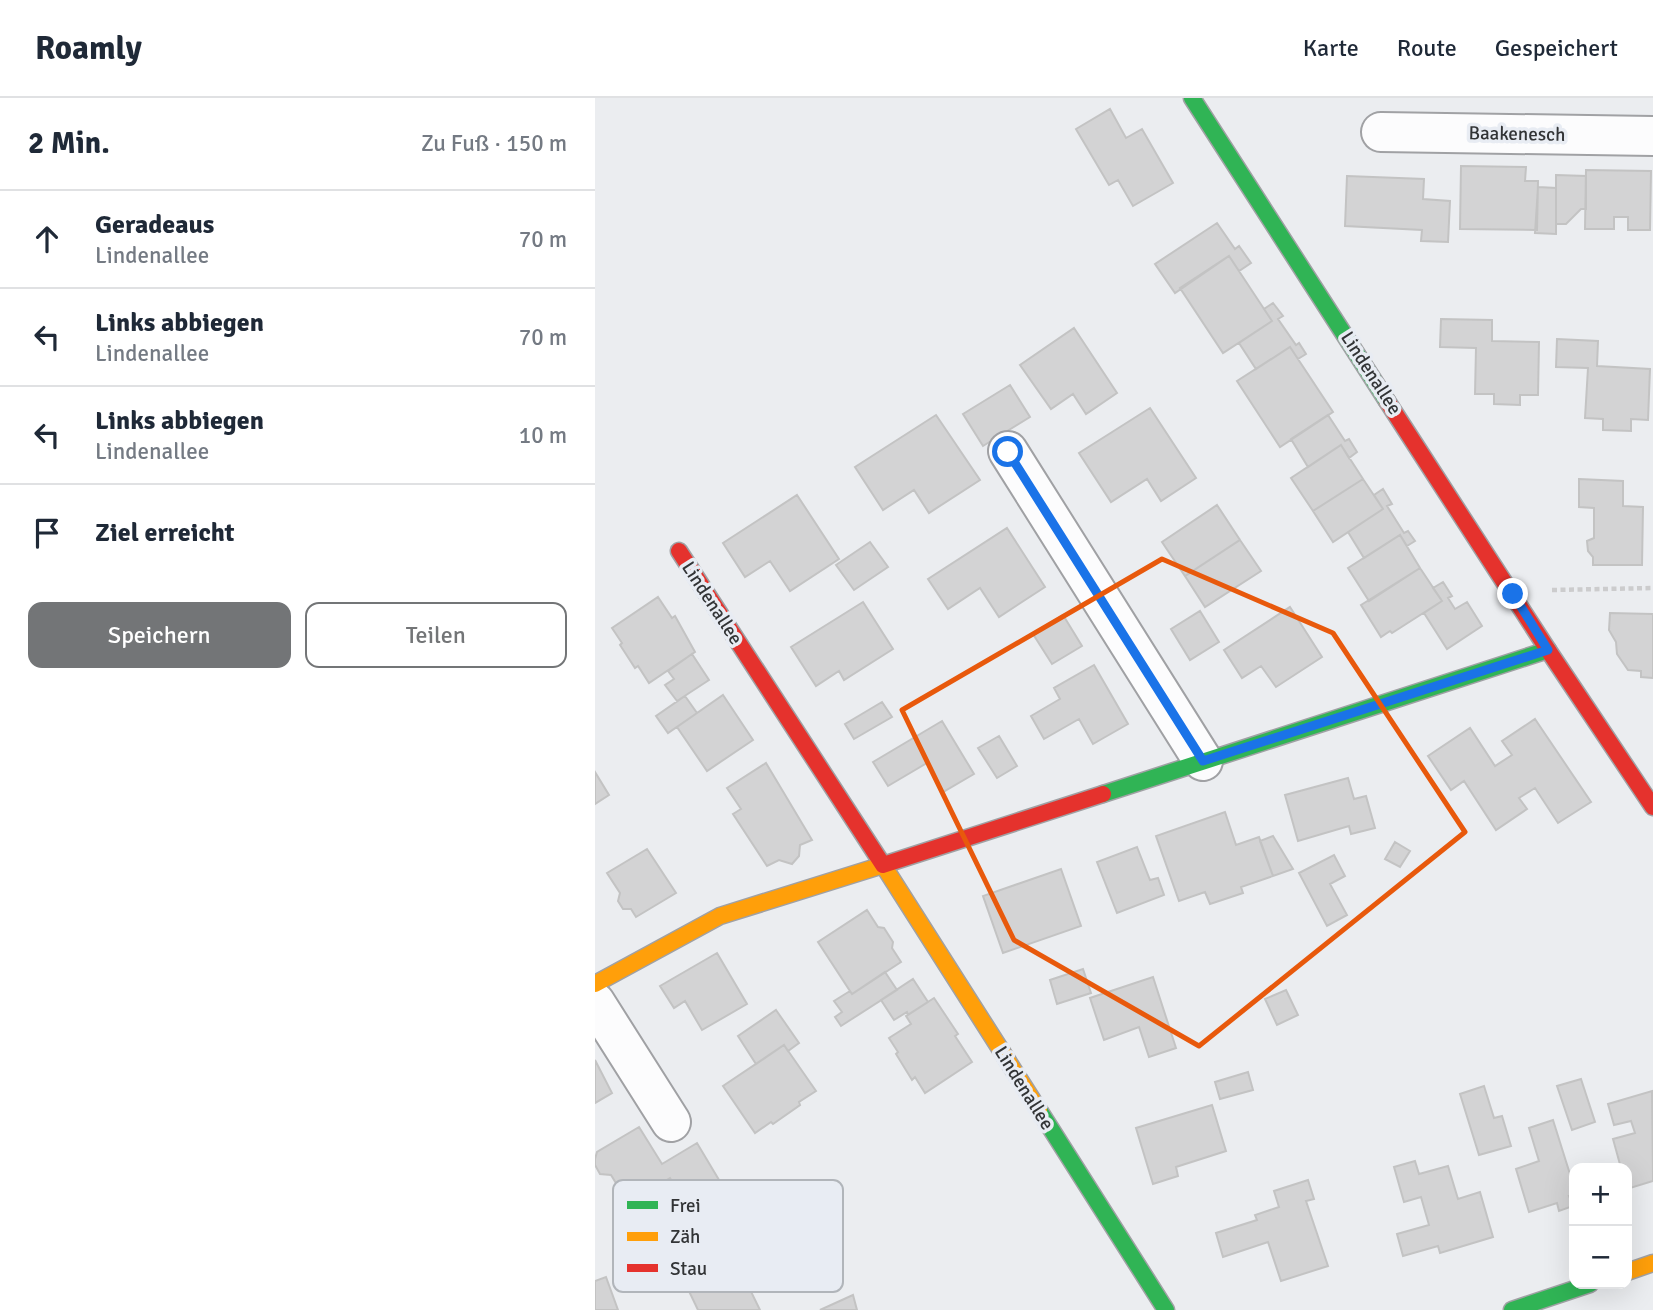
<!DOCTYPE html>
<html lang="de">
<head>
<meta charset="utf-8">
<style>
  body { margin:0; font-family:Signika,sans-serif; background:#f6f6f7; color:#1f2937 }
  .controls { position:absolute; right:21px; bottom:21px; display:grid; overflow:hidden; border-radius:14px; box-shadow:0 7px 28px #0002 }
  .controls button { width:63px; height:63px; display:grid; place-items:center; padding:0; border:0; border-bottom:2px solid #e0e1e3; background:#fff; color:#1f2937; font:35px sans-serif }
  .stop { position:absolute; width:21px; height:21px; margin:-16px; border:5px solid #1a73e8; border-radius:50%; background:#fff }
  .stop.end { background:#1a73e8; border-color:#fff; box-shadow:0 2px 7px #0008 }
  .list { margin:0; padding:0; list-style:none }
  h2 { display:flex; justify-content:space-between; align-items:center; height:91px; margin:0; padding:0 28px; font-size:30px }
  h2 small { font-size:23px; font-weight:400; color:#747a83 }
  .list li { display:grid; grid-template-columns:46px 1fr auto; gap:21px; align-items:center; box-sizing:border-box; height:98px; padding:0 28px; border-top:2px solid #e0e1e3 }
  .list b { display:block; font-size:26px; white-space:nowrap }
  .list p { margin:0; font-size:23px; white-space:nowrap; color:#747a83 }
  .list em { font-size:23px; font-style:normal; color:#747a83 }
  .actions { display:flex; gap:14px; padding:21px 28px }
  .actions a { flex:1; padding:16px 0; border:2px solid #737577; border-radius:14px; text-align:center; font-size:24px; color:#737577 }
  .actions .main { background:#737577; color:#fff }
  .icon { flex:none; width:38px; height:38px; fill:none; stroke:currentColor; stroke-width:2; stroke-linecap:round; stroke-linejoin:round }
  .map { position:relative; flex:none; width:1058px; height:1212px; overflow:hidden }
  header { display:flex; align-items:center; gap:42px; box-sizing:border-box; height:98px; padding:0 35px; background:#fff; border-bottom:2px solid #e0e1e3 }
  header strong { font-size:33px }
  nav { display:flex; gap:38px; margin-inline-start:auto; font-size:24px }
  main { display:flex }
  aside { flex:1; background:#fff }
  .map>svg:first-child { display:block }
  .building { fill:#d3d3d4; stroke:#c3c3c3; stroke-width:2 }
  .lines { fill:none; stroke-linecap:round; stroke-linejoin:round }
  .street-casing { stroke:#a0a1a4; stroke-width:42 }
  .fast-casing { stroke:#a0a1a4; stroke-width:19 }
  .slow-casing { stroke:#a0a1a4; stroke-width:19 }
  .jam-casing { stroke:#a0a1a4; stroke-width:19 }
  .path { stroke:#cccccd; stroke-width:4.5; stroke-dasharray:5 3.5; stroke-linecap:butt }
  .street { stroke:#fcfcfd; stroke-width:38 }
  .fast { stroke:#30b455; stroke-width:16 }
  .slow { stroke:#ff9f0a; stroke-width:16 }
  .jam { stroke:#e5322d; stroke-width:16 }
  .route { stroke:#1a73e8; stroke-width:9 }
  .marked { fill:none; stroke:#e8590c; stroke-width:5; stroke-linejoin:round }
  .labels { text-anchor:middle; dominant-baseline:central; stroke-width:7; stroke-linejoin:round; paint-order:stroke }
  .street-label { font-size:19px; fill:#323436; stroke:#e8ecf3 }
  .key { fill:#e8ecf3; stroke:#b1b5ba; stroke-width:2 }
  .key-label { font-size:19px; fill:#323436 }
</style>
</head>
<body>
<header>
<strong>Roamly</strong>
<nav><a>Karte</a><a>Route</a><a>Gespeichert</a></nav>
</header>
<main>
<aside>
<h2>2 Min.<small>Zu Fuß · 150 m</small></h2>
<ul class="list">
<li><svg class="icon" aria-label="ahead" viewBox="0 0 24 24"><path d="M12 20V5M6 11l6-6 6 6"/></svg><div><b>Geradeaus</b><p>Lindenallee</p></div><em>70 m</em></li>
<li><svg class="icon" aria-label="left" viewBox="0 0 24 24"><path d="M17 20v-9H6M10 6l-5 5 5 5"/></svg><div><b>Links abbiegen</b><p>Lindenallee</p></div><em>70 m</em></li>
<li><svg class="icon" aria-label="left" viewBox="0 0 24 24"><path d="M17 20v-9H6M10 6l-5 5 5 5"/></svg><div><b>Links abbiegen</b><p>Lindenallee</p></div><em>10 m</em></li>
<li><svg class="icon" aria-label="arrive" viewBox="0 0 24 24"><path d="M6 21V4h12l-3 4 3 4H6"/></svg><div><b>Ziel erreicht</b></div></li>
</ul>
<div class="actions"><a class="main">Speichern</a><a>Teilen</a></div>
</aside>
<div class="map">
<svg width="1058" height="1212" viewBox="0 0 1058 1212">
  <rect width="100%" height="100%" fill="#ebedf0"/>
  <path class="building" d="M515,11l16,29 16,-9 31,54 -40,23 -15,-26 -9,5 -33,-56z
    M866,68l65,1 -1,14h13l-1,49 -77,-1z
    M991,72l65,1 -1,59h-22v-13h-14v12h-29z
    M961,77l30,1v33h-5l-15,15h-10z
    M752,78l77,3 -1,20 27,2 -2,41 -27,-1 1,-11 -77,-4z
    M943,89l18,1v46l-21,-1z
    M622,125l18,26 4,-3 12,17 -12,8 -10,-15 -54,37 -20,-29z
    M634,158l43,65 -49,32 -43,-65z
    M678,205l10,13 -5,3 18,26 3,-2 7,11 -8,5 -8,-12 -34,22 -17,-26 33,-22 -8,-12z
    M846,221l51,1v21l47,1 -1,53h-18v10l-26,-1v-10h-19l1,-46 -36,-1z
    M479,230l43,65 -31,21 -13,-20 -22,15 -31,-44z
    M962,241l41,2 -1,25 53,3 -2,51 -17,-1v12l-28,-1v-11l-18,-1 3,-50 -32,-1z
    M695,249l43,65 -53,35 -43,-66z
    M415,287l20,32 -47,29 -20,-32z
    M555,310l46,70 -35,23 -14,-22 -36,23 -32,-49z
    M341,317l44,65 -51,33 -15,-23 -31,20 -28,-43z
    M733,317l17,26 4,-2 8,13 -8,6 -8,-13 -33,22 -17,-28z
    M746,347l22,34 -50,32 -22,-33z
    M768,381l20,30 -50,33 -20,-31z
    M984,381l44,2v25l20,1 -1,58h-49v-8l-5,-6 -1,-10 7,-3v-30l-15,-1z
    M788,391l9,15 -5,2 17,27 4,-2 7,10 -8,5 -7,-11 -36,23 -16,-26 35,-23 -9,-14z
    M202,397l42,64 -49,32 -20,-30 -25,16 -22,-34z
    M622,407l23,35 -55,36 -23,-34z
    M412,430l38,59 -46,30 -19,-29 -32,21 -20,-30z
    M805,437l20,33 -51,33 -21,-33z
    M645,442l21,31 -56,36 -20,-31z
    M275,444l18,25 -34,23 -18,-25z
    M825,470l22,33 -50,32 -2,-2 -9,6 -20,-32z
    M848,484l9,14 -4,2 7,11 12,-7 15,24 -35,23 -23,-36 18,-12 -9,-13z
    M63,499l14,21 3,-2 20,36 -46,31 -11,-17 -3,2 -15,-23 2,-2 -10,-15z
    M268,504l30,47 -49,31 -5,-9 -23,15 -25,-39z
    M695,509l32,50 -46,30 -15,-21 -19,12 -18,-28z
    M605,513l19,31 -29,18 -19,-31z
    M1015,515l43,1v64l-12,-1v-6l-13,-1 -11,-16 -1,-12 -7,-12z
    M468,517l19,31 -30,18 -19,-30z
    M97,556l17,26 -32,21 -12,-16 9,-6 -6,-8z
    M499,567l34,59 -35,20 -14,-25 -35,20 -13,-23 29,-17 -6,-11z
    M128,597l30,45 -46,31 -30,-44z
    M90,598l12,17 -29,20 -12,-17z
    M287,604l10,15 -38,22 -9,-15z
    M940,621l56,83 -33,21 -23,-35 -16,10 8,11 -31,21 -32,-49 -13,9 -23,-34 42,-28 25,38 17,-11 -10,-14z
    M347,623l32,53 -31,18 -16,-29 -39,23 -15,-24z
    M404,638l18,30 -20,12 -19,-30z
    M171,665l46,77 -12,5 -1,11 -7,8 -13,-4 -12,6 -34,-52 8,-5 -14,-21z
    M0,674l14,23 -14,9z
    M753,680l6,21 12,-3 9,32 -24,6 -2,-8 -51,15 -13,-46z
    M630,714l11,33 23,-8 14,39 -32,11 2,6 -33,11 -5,-12 -26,9 -23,-65z
    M678,738l20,33 -20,7 -13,-35z
    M800,744l15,9 -10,16 -15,-8z
    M542,749l13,33 8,-2 6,17 -47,18 -20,-51z
    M52,751l29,44 -40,24 -5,-8h-8l-5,-8 2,-8 -13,-20z
    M739,757l11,21 -15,8 17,31 -20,11 -28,-53z
    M466,771l20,57 -78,27 -20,-57z
    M272,812l11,17 6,1 9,14 -1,6 9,14 -49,32 -34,-52z
    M122,855l30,51 -45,26 -17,-29 -11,7 -14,-22z
    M488,871l8,24 -34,11 -7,-24z
    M290,874l12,18 -56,36 -6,-9 7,-5 -8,-11 16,-10 2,3z
    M558,879l23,71 -27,9 -10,-30 -35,13 -14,-42z
    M318,881l15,23 -20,13 -1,-3 -13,8 -13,-20z
    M691,892l12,25 -21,10 -12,-26z
    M339,900l24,36 -3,2 17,26 -47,31 -10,-16 -3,3 -16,-26 2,-2 -9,-14 22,-14 -5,-8z
    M181,912l23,33 -11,8 -4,-6 -28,19 -18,-28z
    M189,947l32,46 -17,11 1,3 -27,19 -2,-2 -16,11 -32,-47z
    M0,962l17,33 -17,10z
    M653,974l5,18 -33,9 -5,-17z
    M986,981l14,43 -23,8 -15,-44z
    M889,988l10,32 8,-2 9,30 -32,9 -19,-61z
    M1057,993l1,90 -26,8v-21h-6l-8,-29 22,-6 -4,-12 -17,4 -6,-21z
    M617,1007l14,46 -50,16 2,9 -25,8 -17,-56z
    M958,1022l21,67v8l-5,1 4,10 -14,5 -2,-8 -28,9 -13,-43 23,-8 -10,-33z
    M44,1029l23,37 35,-21 25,42 -35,21 -17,-28 -42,25 -17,-28 -11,-1 -5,-9v-6l2,-7z
    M820,1063l4,13 29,-8 10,33 22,-7 13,45 -53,16 -2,-7 -35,10 -6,-22 32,-9 -8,-28 -17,5 -10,-35z
    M713,1082l6,19 -8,2 22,65 -47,15 -13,-39 -45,15 -7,-24 41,-13 -2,-5 24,-8 -5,-16z
    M141,1163l24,49h-62l-12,-25z
    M11,1179l12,33h-23v-29z
    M258,1197l4,15h-37z"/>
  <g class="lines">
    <defs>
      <path id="street" d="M786,34l272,4
        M413,353l195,310
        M0,904l76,120"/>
      <path id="fast" d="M597,0l195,303
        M508,696l445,-144
        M444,1012l127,200
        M917,1212l78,-26"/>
      <path id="slow" d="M0,886l125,-68 163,-51 156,245
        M1032,1174l26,-9"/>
      <path id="jam" d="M792,303l161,249 105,157
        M84,453l204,314 220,-71"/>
    </defs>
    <use href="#street" class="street-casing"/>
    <use href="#fast" class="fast-casing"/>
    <use href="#slow" class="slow-casing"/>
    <use href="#jam" class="jam-casing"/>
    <path class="path" d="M957,492l101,-2"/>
    <use href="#street" class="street"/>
    <use href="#fast" class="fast"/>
    <use href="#slow" class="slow"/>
    <use href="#jam" class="jam"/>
  </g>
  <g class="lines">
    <path class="route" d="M413,354l195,309 345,-111 -35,-56"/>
  </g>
  <path class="marked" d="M567,461l171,74 132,199 -266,214 -185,-106 -112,-230z"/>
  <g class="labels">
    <g class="street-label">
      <text transform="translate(922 36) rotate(1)">Baakenesch</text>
      <text transform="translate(776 275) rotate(57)">Lindenallee</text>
      <text transform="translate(117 505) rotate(57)">Lindenallee</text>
      <text transform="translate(429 990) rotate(58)">Lindenallee</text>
    </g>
  </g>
  <rect x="18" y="1082" width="230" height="112" rx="10" class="key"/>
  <rect x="32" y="1103" width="31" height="8" fill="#30b455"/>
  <rect x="32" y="1134" width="31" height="9" fill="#ff9f0a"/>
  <rect x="32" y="1166" width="31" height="8" fill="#e5322d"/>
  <g class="key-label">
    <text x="75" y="1114">Frei</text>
    <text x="75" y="1145">Zäh</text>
    <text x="75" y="1177">Stau</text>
  </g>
</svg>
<div class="controls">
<button>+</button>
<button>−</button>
</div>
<div class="stop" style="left:413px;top:354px"></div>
<div class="stop end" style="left:918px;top:496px"></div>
</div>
</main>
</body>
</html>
